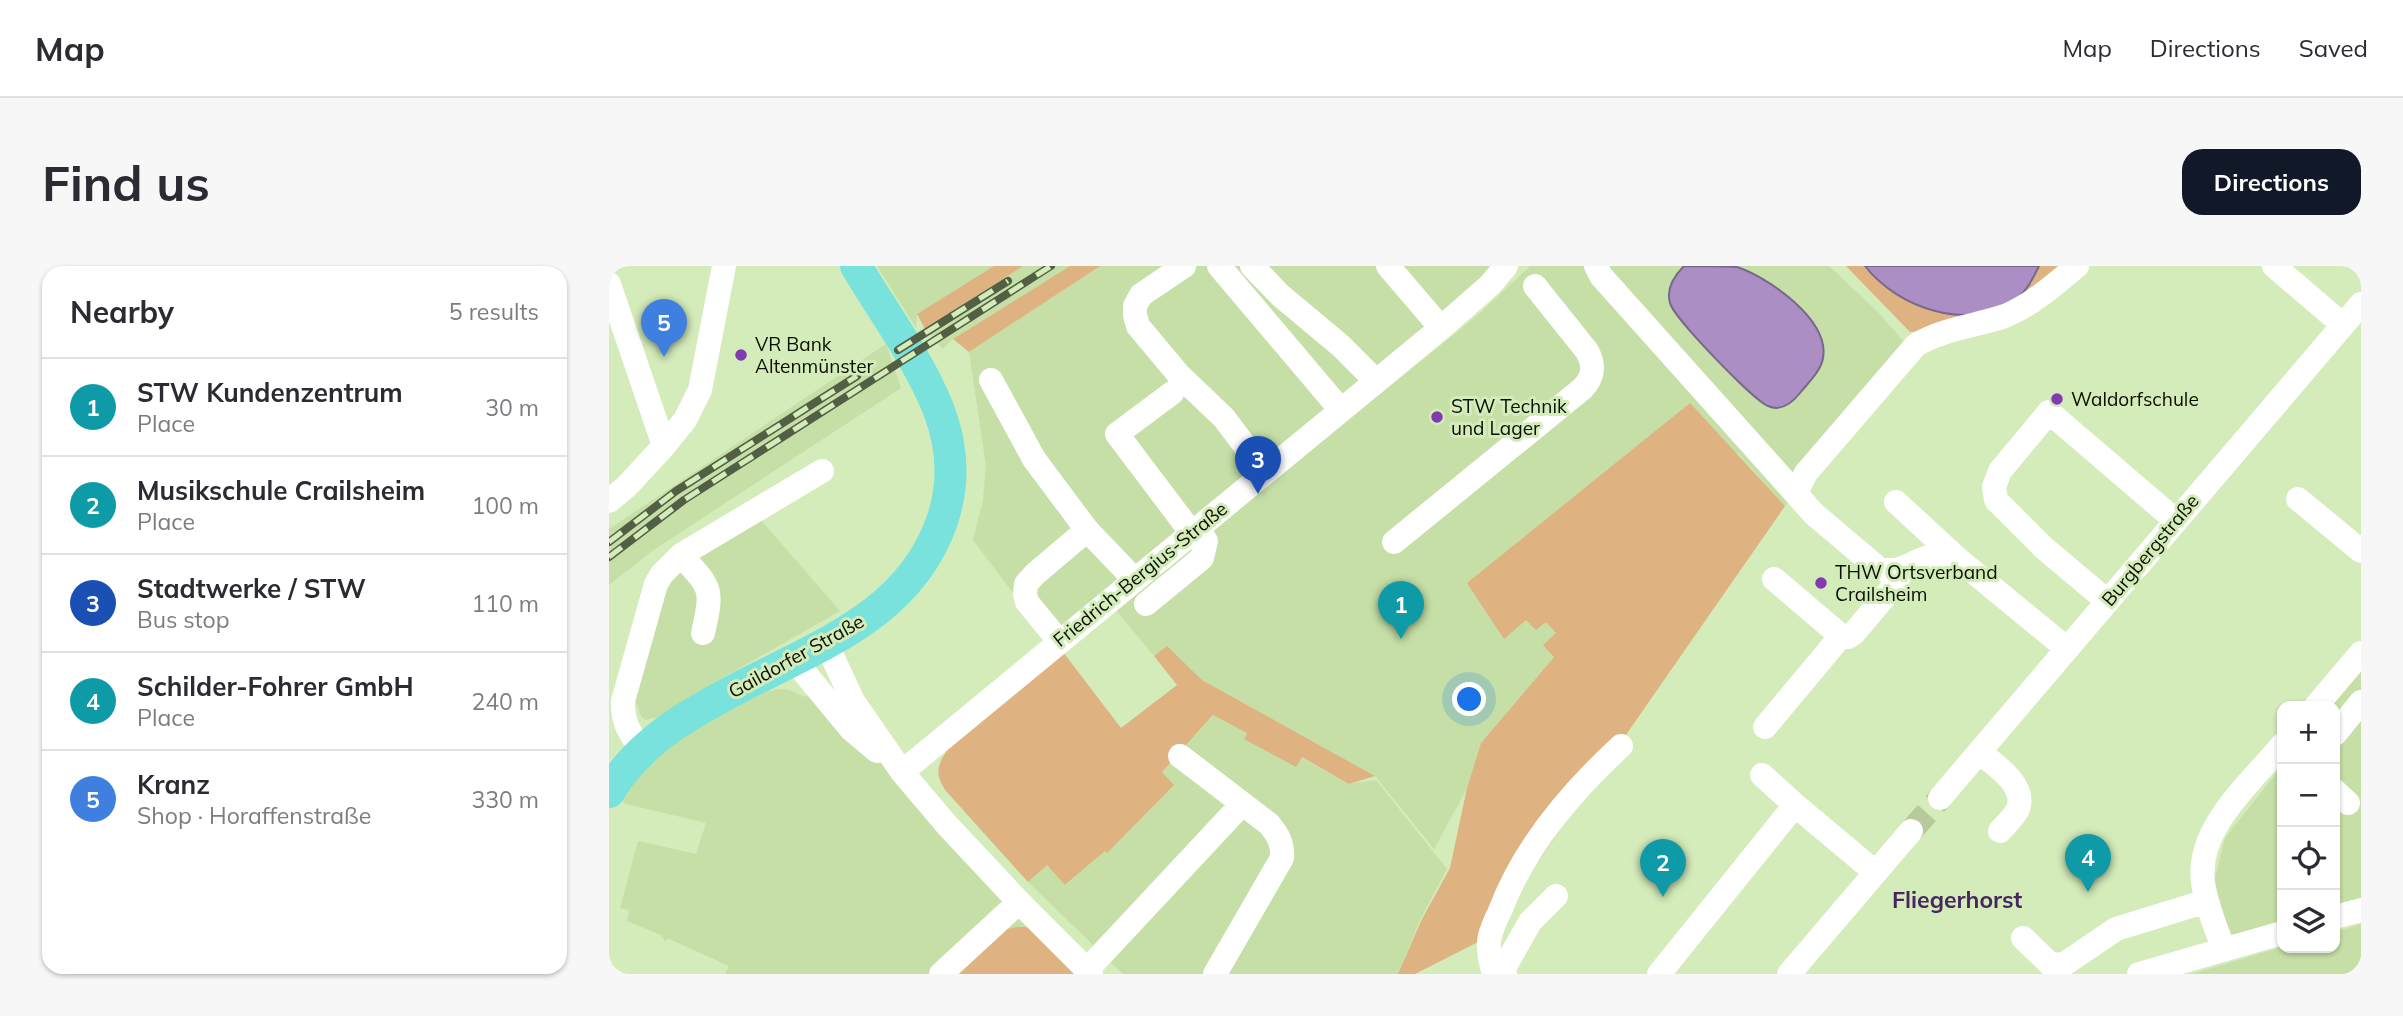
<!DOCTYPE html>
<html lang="en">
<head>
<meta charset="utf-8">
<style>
  body { margin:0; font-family:Mulish,sans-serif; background:#f7f7f7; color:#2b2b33 }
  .controls { position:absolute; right:21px; bottom:21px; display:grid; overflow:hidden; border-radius:14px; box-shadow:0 2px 5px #0004 }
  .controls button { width:63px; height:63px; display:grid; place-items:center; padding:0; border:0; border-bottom:2px solid #e1e1e2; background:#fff; color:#2b2b33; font:35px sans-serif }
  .you { position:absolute; left:861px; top:434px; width:24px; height:24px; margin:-18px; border:5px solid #fff; border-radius:50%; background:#1a73e8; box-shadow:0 0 0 10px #1a73e833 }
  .badge { display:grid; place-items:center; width:46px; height:46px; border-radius:50%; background:#111827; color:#fff; font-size:23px; font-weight:700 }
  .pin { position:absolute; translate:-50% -58px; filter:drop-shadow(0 2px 4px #0008) }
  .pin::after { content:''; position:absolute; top:37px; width:24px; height:21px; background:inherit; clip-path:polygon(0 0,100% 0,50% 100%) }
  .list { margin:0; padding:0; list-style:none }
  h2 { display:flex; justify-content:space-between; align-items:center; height:91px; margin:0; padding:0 28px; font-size:30px }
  h2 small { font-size:23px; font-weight:400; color:#7c7c81 }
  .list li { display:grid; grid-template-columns:46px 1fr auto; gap:21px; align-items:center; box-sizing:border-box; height:98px; padding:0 28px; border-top:2px solid #e1e1e2 }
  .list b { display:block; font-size:26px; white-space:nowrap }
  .list p { margin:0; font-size:23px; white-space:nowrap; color:#7c7c81 }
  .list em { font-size:23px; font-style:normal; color:#7c7c81 }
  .icon { flex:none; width:38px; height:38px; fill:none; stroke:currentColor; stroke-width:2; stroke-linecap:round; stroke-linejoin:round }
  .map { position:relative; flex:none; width:1752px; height:708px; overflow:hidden; border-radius:21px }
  header { display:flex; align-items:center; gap:42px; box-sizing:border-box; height:98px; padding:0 35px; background:#fff; border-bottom:2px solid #e1e1e2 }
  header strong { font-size:33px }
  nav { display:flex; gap:38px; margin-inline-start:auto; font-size:24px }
  .intro { display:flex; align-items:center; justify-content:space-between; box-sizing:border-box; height:168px; padding:0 42px }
  h1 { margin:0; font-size:49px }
  .button { padding:18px 32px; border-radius:21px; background:#111827; color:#fff; font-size:24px; font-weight:700 }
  main { display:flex; gap:42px; padding:0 42px }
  aside { flex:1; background:#fff; border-radius:21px; box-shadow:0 2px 5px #0004 }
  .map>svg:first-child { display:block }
  .built { fill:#c5dfa7 }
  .green { fill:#dfb281 }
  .water { fill:#ab8ec4; stroke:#7a688a; stroke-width:2 }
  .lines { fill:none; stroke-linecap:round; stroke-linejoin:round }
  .minor-tunnel { stroke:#b6ca9e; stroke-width:24; stroke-dasharray:24 12; stroke-linecap:butt }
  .minor { stroke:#fff; stroke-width:24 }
  .major { stroke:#79e2dc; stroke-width:32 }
  .rail-casing { stroke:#525f44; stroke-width:8 }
  .rail { stroke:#d4ebba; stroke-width:5; stroke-dasharray:16; stroke-linecap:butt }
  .poi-dot { fill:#7f3baf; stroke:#d4ebba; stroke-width:2.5 }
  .labels { text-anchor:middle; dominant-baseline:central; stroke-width:6; stroke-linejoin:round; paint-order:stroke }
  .poi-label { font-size:19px; fill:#091002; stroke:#d4ebba; text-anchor:start }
  .street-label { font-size:19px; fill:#091002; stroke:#d4ebba }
  .quarter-label { font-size:23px; font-weight:bold; fill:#472760; stroke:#d4ebba }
</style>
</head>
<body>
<header>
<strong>Map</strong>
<nav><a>Map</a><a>Directions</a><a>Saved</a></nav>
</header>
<div class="intro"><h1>Find us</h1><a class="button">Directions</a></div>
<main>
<aside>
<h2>Nearby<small>5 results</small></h2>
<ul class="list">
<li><span class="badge" style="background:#0f9aa8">1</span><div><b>STW Kundenzentrum</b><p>Place</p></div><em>30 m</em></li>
<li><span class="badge" style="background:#0f9aa8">2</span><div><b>Musikschule Crailsheim</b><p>Place</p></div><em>100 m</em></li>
<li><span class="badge" style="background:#1a4fb4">3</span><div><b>Stadtwerke / STW</b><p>Bus stop</p></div><em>110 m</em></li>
<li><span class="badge" style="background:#0f9aa8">4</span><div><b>Schilder-Fohrer GmbH</b><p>Place</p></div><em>240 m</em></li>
<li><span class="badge" style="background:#3f7fe0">5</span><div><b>Kranz</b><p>Shop · Horaffenstraße</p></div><em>330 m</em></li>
</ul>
</aside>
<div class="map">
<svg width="1752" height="708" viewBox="0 0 1752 708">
  <rect width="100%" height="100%" fill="#d4ebba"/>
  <path class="built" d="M268,0h117l-77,48 -1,14z
    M413,0h48l-117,73 -10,10 -18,-20z
    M491,0h393l-10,13 -435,360 -75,-99 10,-40 3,-34 -17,-114z
    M921,0h299l49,46 33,38 -126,156 -48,-54 -92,97 -164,194 -14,45 -33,61 -59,-73 -173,-96 -35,-34 -13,10 -39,-47 364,-295z
    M277,78l15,44 -249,163 -43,34v-56z
    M144,245l87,100 -139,79 -42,27 -14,3 -5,-6 -4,-12 -13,-1 33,-117z
    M1752,406v232l-26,8v-206h-3z
    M169,423l11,1 16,7 13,-8 265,285h-358l4,-8 -62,-28 -1,4 -5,-7 -34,-14 2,-11 -9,-2 18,-67 58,13 10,-31 -80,-19 -16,-14 32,-40 124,-58z
    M605,449l33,18 -3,5 52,28 5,-9 48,27 27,-4 71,89 -28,53 -21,52h-275l-95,-92 19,-17 19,20 39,-34 68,-67 -12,-11z
    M1673,500v160l-51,15 -18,-55 12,-48z
    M1752,658v50h-169l90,-27 53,1v-16z"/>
  <path class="green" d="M385,0h29l-98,63 -8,-15z
    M461,0h30l-131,86 -16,-13z
    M1237,0h19l5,7 161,11 8,-18h29l-26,22 -118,43 -14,1z
    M1081,137l95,103 -301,433 -69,35h-17l23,-53 29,-53 17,-80 14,-45 73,-86 -11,-12 13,-12 -10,-11 -10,8 -10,-10 -22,19 -37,-56z
    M558,380l35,34 173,96 -26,8 -47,-27 -6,10 -52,-28 3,-6 -34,-18 -51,57 12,13 -67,68 -2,-2 -40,34 -18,-20 -19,17 -82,-91c-12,-17 -9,-27 3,-43l114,-96 58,76 56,-43 -23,-29z
    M408,661h11l46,47h-116l49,-45z"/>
  <path class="water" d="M1075,0c17,0 38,0 53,1 31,10 93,53 86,91 -2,13 -15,25 -23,35 -8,10 -19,19 -32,13 -14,-5 -95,-89 -98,-103 -4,-14 4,-27 14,-37z
    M1256,0h174c-6,12 -11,23 -21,32 -46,36 -121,10 -153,-32z"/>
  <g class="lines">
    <path class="minor-tunnel" d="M1302,565l29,-33"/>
    <path class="minor" d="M575,0l-43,29 -6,11v9l3,11 41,49 45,43 40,53
      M610,0l121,143
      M643,0l28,29 61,51 34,34
      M779,0l53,62
      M987,0l5,10 213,238 65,55c26,5 31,-8 53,-13 9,-2 18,1 27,4l107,88
      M1665,0l69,59
      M0,18l55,162
      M382,114l43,79 53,71 47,49
      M563,127l-55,41 74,98
      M1187,227l10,-20 110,-128c27,-16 59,-19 89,-29 27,-11 50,-32 72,-50
      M1689,233l63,52
      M0,235l18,-15 37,-40 21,-26 15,-30 24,-124
      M1287,236l63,58
      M785,276l188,-153c12,-12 13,-23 5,-38l-52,-65
      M72,289c31,34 32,33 22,78
      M1165,313l67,57 7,1 6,-4 37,-44 13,-20
      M1498,335l-63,-53 -48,-48 -2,-13 6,-16 49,-59 126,108
      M537,338l56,-46 4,-17 -10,-13
      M450,375l-32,-39 -2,-8 1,-10 9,-10 52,-44
      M217,377l27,58 49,71 44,52 73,78 72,72
      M185,394l57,69 26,22
      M1707,440l45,-53
      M1156,461l76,-91
      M1726,468l26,-32
      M33,484c-12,-16 -20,-28 -19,-49l33,-117 6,-10 19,-19 141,-84
      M1370,486c15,12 48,33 39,57 -4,8 -12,15 -18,22
      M571,490l89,68c9,11 14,19 13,34l-67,116
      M293,506l539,-444 49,-43 16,-19
      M1153,509l33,30
      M1726,525l13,12
      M1331,532l421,-494
      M1726,651l26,-7
      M1414,672l27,26 13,1 53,-36 91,-28
      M1615,684c-8,-22 -18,-45 -21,-68 -7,-54 47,-98 79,-137
      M478,704l155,-166
      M332,708l78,-72
      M885,708c-3,-10 -7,-27 -4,-38 2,-8 6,-17 10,-25 24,-64 71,-119 121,-165
      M896,708l-1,-6 26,-46 26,-26
      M1050,708l136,-169 80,67
      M1180,708l122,-143
      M1530,708l143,-41"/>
    <path class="major" d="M0,526c31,-52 83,-80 135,-107 79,-41 166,-72 198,-164 13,-38 11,-75 -4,-113 -21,-51 -54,-95 -82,-142"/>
    <defs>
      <path id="rail" d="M289,84l110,-69
        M0,276l67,-51 181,-115
        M0,291l75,-57 367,-234"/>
    </defs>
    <use href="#rail" class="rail-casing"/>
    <use href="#rail" class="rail"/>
  </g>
  <g class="poi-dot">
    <circle cx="132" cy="89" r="7"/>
    <circle cx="1448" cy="133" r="7"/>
    <circle cx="828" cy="151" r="7"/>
    <circle cx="1212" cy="317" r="7"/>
  </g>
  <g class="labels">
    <g class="poi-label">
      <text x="146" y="78">VR Bank<tspan x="146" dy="22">Altenmünster</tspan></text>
      <text x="1462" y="133">Waldorfschule</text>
      <text x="842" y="140">STW Technik<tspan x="842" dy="22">und Lager</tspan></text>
      <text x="1226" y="306">THW Ortsverband<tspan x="1226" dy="22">Crailsheim</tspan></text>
    </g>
    <g class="street-label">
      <text transform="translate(1541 284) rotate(-50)">Burgbergstraße</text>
      <text transform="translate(531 308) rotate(-39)">Friedrich-Bergius-Straße</text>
      <text transform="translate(187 390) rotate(-29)">Gaildorfer Straße</text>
    </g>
    <g class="quarter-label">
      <text x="1348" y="633">Fliegerhorst</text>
    </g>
  </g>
</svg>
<div class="controls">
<button>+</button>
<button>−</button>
<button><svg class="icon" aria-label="locate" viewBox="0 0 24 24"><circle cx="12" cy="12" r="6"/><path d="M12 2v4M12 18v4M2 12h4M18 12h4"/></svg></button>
<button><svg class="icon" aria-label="layers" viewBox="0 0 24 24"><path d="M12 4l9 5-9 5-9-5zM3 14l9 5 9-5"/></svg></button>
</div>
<div class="you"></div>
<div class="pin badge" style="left:792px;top:373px;background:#0f9aa8">1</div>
<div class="pin badge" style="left:1054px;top:631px;background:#0f9aa8">2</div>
<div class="pin badge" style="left:649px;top:228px;background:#1a4fb4">3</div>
<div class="pin badge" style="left:1479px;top:626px;background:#0f9aa8">4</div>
<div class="pin badge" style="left:55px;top:91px;background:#3f7fe0">5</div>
</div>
</main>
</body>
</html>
